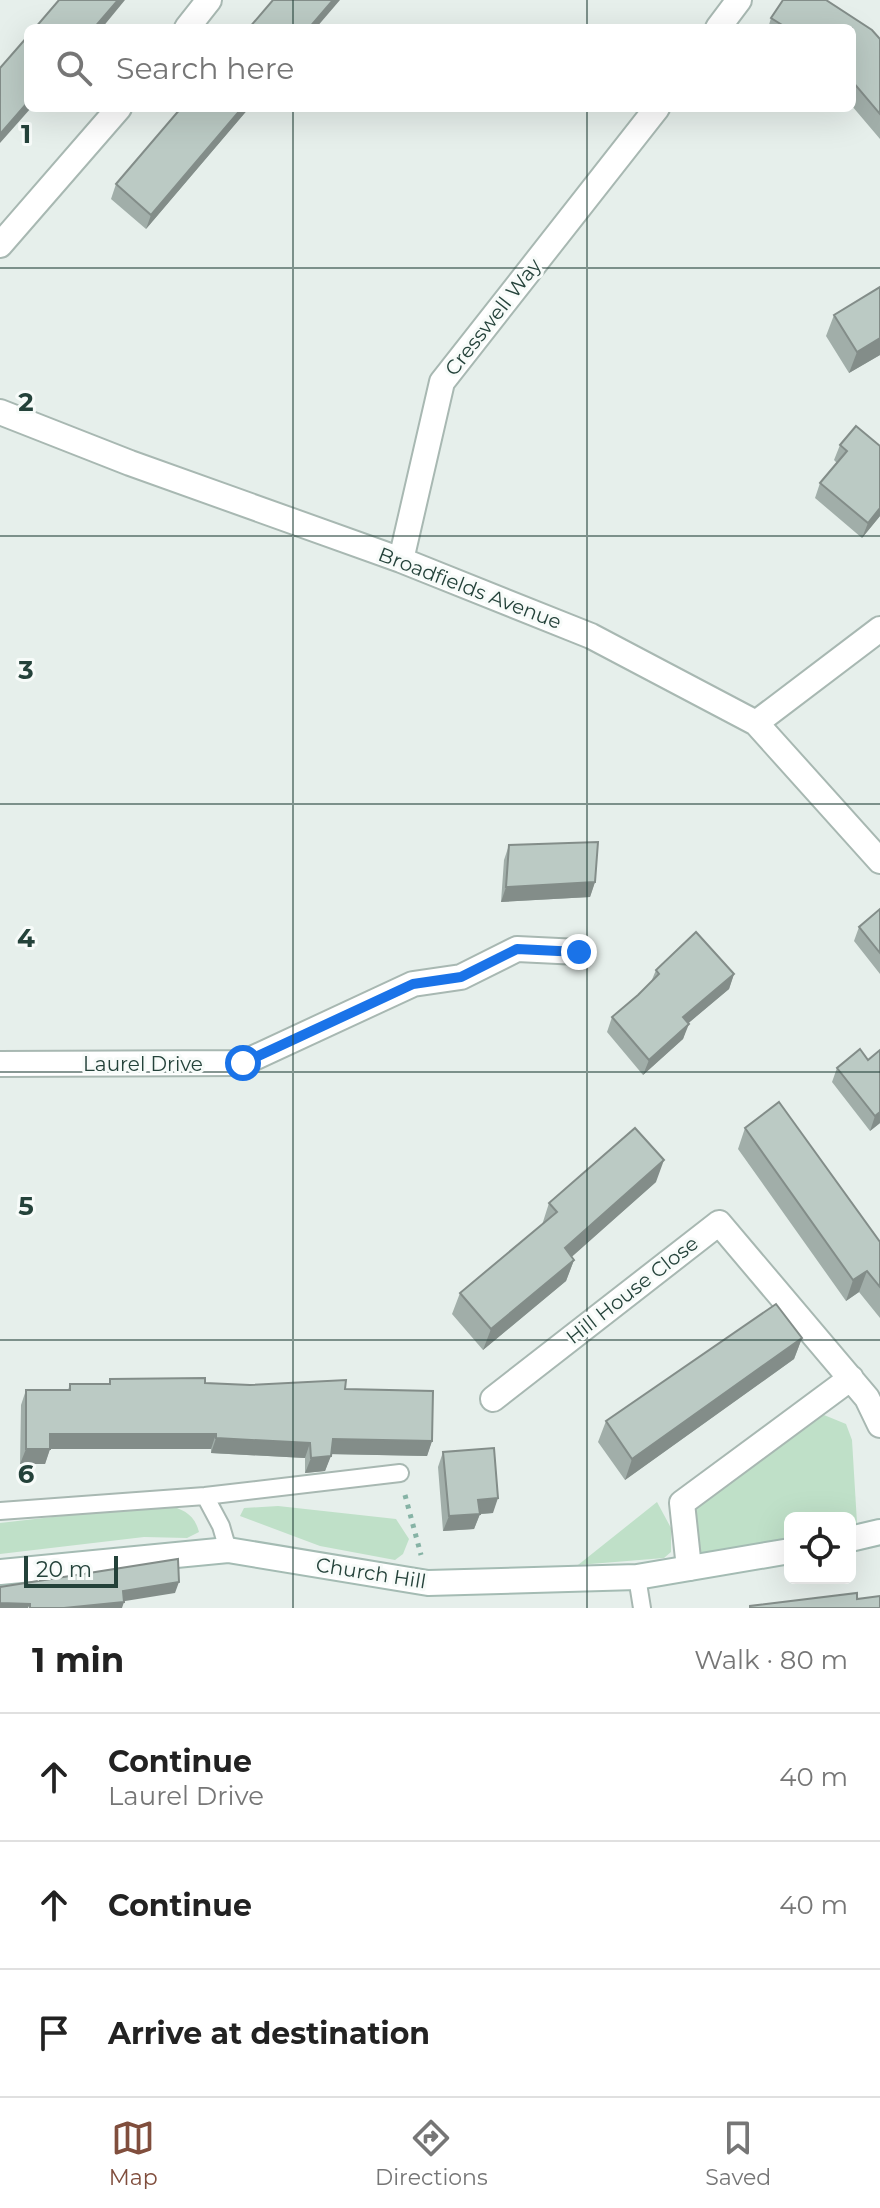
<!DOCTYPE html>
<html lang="en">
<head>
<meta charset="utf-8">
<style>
  body { margin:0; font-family:Montserrat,sans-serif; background:#f6f6f6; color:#222 }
  .controls { position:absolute; right:24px; bottom:24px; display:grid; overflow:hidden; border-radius:12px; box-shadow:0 8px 32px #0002 }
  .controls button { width:72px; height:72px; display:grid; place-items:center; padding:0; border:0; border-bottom:2px solid #e0e0e0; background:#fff; color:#222; font:40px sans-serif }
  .scale { position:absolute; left:24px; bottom:20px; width:94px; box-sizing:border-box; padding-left:8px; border:4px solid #24423a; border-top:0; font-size:22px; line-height:28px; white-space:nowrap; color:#24423a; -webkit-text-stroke:6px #f7fbf9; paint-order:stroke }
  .stop { position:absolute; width:24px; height:24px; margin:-18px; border:6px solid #1a73e8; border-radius:50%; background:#fff }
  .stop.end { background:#1a73e8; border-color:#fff; box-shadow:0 2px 8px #0008 }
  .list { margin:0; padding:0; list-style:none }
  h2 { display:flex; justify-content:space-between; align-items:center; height:104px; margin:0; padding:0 32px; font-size:34px }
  h2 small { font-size:26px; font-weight:400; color:#767676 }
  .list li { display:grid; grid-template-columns:52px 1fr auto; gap:24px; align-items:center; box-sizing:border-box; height:128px; padding:0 32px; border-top:2px solid #e0e0e0 }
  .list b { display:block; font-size:30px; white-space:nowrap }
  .list p { margin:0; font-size:26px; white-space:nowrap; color:#767676 }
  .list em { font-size:26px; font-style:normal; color:#767676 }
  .icon { flex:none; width:44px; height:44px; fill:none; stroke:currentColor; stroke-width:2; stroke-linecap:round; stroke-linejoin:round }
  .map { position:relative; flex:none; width:880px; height:1608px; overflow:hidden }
  .search { position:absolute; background:#fff; box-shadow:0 8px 32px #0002; left:24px; right:24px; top:24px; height:88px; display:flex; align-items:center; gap:20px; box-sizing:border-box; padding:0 28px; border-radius:12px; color:#767676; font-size:30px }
  .sheet { height:488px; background:#fff }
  nav { display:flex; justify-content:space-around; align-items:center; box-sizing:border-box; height:112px; border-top:2px solid #e0e0e0; background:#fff; font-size:22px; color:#767676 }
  nav a { display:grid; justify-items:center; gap:4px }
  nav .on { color:#804e3d }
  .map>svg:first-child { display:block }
  .green { fill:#bfe0c8 }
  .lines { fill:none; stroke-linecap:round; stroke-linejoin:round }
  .lane-casing { stroke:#a8b8b2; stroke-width:20 }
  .street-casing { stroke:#a8b8b2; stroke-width:28 }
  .secondary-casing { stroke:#a4bbb3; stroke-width:28 }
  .path { stroke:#86b3a5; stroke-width:5; stroke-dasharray:4 6; stroke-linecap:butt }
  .lane { stroke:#fff; stroke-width:16 }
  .street { stroke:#fff; stroke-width:24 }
  .secondary { stroke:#fff; stroke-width:24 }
  .wall { fill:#a1aea9 }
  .shaded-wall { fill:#838d89 }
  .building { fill:#bbcac4; stroke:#838d89; stroke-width:2 }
  .route { stroke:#1a73e8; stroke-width:10 }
  .grid { fill:none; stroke:#24423a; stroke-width:2; stroke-opacity:0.55 }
  .labels { text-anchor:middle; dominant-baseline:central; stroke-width:6; stroke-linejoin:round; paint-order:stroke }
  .street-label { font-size:20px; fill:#24423a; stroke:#f7fbf9 }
  .grid-label { font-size:26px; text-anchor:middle; font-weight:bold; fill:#24423a; stroke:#f7fbf9; stroke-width:6; stroke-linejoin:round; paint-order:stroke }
</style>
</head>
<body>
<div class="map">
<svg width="880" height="1608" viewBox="0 0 880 1608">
  <rect width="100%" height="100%" fill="#e6efeb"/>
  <path class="green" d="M824,1415l22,9 6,16 5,83 -7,1v-6h-60v20l-90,21 -5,-54z
    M657,1502l14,26v24l-7,6 -86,7z
    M166,1504c17,6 28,9 33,28l-12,6 -43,-1 -144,17v-31z
    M278,1506l118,13 13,20 -6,15 -8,6 -75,-14 -80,-30 4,-8z"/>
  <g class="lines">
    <defs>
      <path id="lane" d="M205,1496l16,30 7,24
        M0,1511l205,-15 195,-23
        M637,1577l5,31"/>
      <path id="street" d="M187,28l22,-28
        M718,28l21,-28
        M0,245l119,-137
        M0,412l130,51 271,97 190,76 165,87 124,138
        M401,560l41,-178 215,-274
        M756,723l124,-94
        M0,1064l243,-1 170,-79 48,-7 56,-28 62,3
        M493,1399l226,-176 148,175 13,27
        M689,1568l-7,-65 169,-125"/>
      <path id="secondary" d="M850,1539l30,-7
        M0,1572l228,-22 200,33 209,-6 153,-26"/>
    </defs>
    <use href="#lane" class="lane-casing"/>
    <use href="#street" class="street-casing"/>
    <use href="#secondary" class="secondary-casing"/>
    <path class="path" d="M405,1495l16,60"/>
    <use href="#lane" class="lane"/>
    <use href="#street" class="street"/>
    <use href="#secondary" class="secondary"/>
  </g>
  <path class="wall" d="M783,0h43l46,30 8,9v100l-28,-33v-78h-84l3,-10z
    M249,108l-103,121 -35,-30 5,-15z
    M834,315l46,40 -31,18 -23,-37z
    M856,426l24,90 -18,22 -47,-40 5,-15 17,-20 -3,-3 6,-15z
    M509,845l86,37 -5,15 -89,5 3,-42z
    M880,909v65l-26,-33 5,-14z
    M656,970l78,4 -5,15 -41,34 -5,16 -40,36 -36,-43 5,-15 26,-22 13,-13z
    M880,1050v73l-10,8 -38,-49 5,-14 31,-8z
    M745,1128l135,114v76l-21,-26 -13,9 -108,-152z
    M656,1182l-85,75 3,3 -8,21 -83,69 -31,-36 8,-21 82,-68 7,-22z
    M802,1338l-8,21 -169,121 -27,-38 8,-21z
    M110,1379l235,10 87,52 -5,15 -96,-2 -6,17 -20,2v-15l-94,-5v-4h-161l-5,15h-25l1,-59 5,-15h42l2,-6h39z
    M443,1452l50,61 -13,1 -6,15 -31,2 -5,-64z"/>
  <path class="shaded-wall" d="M118,0h7l-23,28h-8z
    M333,0h7l-24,28h-7z
    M28,102v6h3l-31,35v-9z
    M242,108h7l-103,121 5,-14z
    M880,338v17l-31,18 8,-21z
    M880,508v8l-18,22 6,-15z
    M595,882l-5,15 -89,5 5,-15z
    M734,974l-5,15 -51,43 5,-15z
    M689,1024l-6,15 -40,36 6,-15z
    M880,1112v11l-10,8 5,-15z
    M664,1160l-8,22 -99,88 8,-22z
    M574,1260l-8,21 -83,69 8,-21z
    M867,1271l-8,21 -13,9 7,-21z
    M802,1338l-8,21 -169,121 7,-21z
    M50,1434h166l-5,15h-161l-5,15h-25l6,-15z
    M216,1438l94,5 -5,15 -94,-5z
    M333,1439l99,2 -5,15 -100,-2z
    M331,1456l-6,15 -20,2 6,-15z
    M498,1498l-5,15 -13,1 -6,15 -31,2 6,-15 29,-16z
    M179,1582l-4,11 -56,9 4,-11z
    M124,1602l-2,6h-58z
    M0,1603l30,1 -2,4h-28z"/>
  <path class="building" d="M59,0h59l-24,28h-59z
    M273,0h60l-24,28h-60z
    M783,0h43l46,30 8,9v75l-28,-33v-53h-65l-16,-10z
    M28,36v66l-28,32v-66z
    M181,108h61l-91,107 -35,-31z
    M880,287v51l-23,14 -23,-37z
    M856,426l24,20v62l-12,15 -48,-40 27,-32 -7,-6z
    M598,842l-3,40 -89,5 3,-42z
    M880,909v44l-21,-26z
    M696,932l38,42 -51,43 6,7 -40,36 -37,-43 26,-22 21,-21 -3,-4z
    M860,1049l8,11 12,-10v62l-5,4 -38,-48z
    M779,1102l101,140v45l-13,-16 -14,9 -108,-152z
    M635,1128l29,32 -99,88 9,12 -83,69 -31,-36 97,-81 -8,-9z
    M776,1304l26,34 -170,121 -26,-38z
    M205,1378v5l45,2 96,-5 -1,9 88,2 -1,50 -99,-2 -2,17 -20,2 -1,-15 -94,-5v-4h-166v15h-24v-59h44v-6h40v-5z
    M494,1448l4,50 -20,2 2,14 -31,2 -6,-64z
    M178,1559l1,23 -56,9 1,11 -60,6h-34v-4l-30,-1v-16z
    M857,1593v6l23,-3v12h-130v-2z"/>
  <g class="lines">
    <path class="route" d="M243,1063l170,-79 48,-7 56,-28 62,3"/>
  </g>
  <path class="grid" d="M293,0v28M587,0v28M293,108v1500M587,108v1500M0,268h880M0,536h880M0,804h880M0,1072h880M0,1340h880"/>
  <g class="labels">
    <g class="street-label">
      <text transform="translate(493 317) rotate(-52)">Cresswell Way</text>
      <text transform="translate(470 588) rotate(21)">Broadfields Avenue</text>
      <text x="143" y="1064">Laurel Drive</text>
      <text transform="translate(632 1290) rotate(-38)">Hill House Close</text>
      <text transform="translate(371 1573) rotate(9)">Church Hill</text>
    </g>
  </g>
  <g class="grid-label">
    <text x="26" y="143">1</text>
    <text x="26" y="411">2</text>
    <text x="26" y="679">3</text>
    <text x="26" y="947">4</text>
    <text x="26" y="1215">5</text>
    <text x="26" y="1483">6</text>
  </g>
</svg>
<div class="controls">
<button><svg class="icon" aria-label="locate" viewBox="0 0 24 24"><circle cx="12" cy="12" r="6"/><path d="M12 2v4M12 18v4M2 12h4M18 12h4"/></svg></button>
</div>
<div class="scale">20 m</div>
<div class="stop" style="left:243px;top:1063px"></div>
<div class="stop end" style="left:579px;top:952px"></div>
<div class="search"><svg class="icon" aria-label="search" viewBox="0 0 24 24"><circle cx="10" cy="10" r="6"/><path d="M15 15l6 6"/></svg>Search here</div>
</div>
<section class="sheet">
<h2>1 min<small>Walk · 80 m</small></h2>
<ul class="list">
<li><svg class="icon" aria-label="ahead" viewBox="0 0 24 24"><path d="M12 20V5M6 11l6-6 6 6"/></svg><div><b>Continue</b><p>Laurel Drive</p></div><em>40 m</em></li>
<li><svg class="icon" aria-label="ahead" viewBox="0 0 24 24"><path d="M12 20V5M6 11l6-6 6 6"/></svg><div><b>Continue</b></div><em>40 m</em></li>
<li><svg class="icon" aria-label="arrive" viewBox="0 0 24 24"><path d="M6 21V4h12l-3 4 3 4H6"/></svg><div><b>Arrive at destination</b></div></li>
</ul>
</section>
<nav>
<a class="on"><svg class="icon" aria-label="map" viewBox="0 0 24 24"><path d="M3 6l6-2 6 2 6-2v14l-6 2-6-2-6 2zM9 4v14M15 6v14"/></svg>Map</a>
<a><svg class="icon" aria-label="directions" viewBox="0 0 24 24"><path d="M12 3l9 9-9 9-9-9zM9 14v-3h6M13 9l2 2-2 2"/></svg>Directions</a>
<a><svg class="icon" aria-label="saved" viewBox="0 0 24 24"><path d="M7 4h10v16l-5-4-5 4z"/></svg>Saved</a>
</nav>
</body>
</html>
